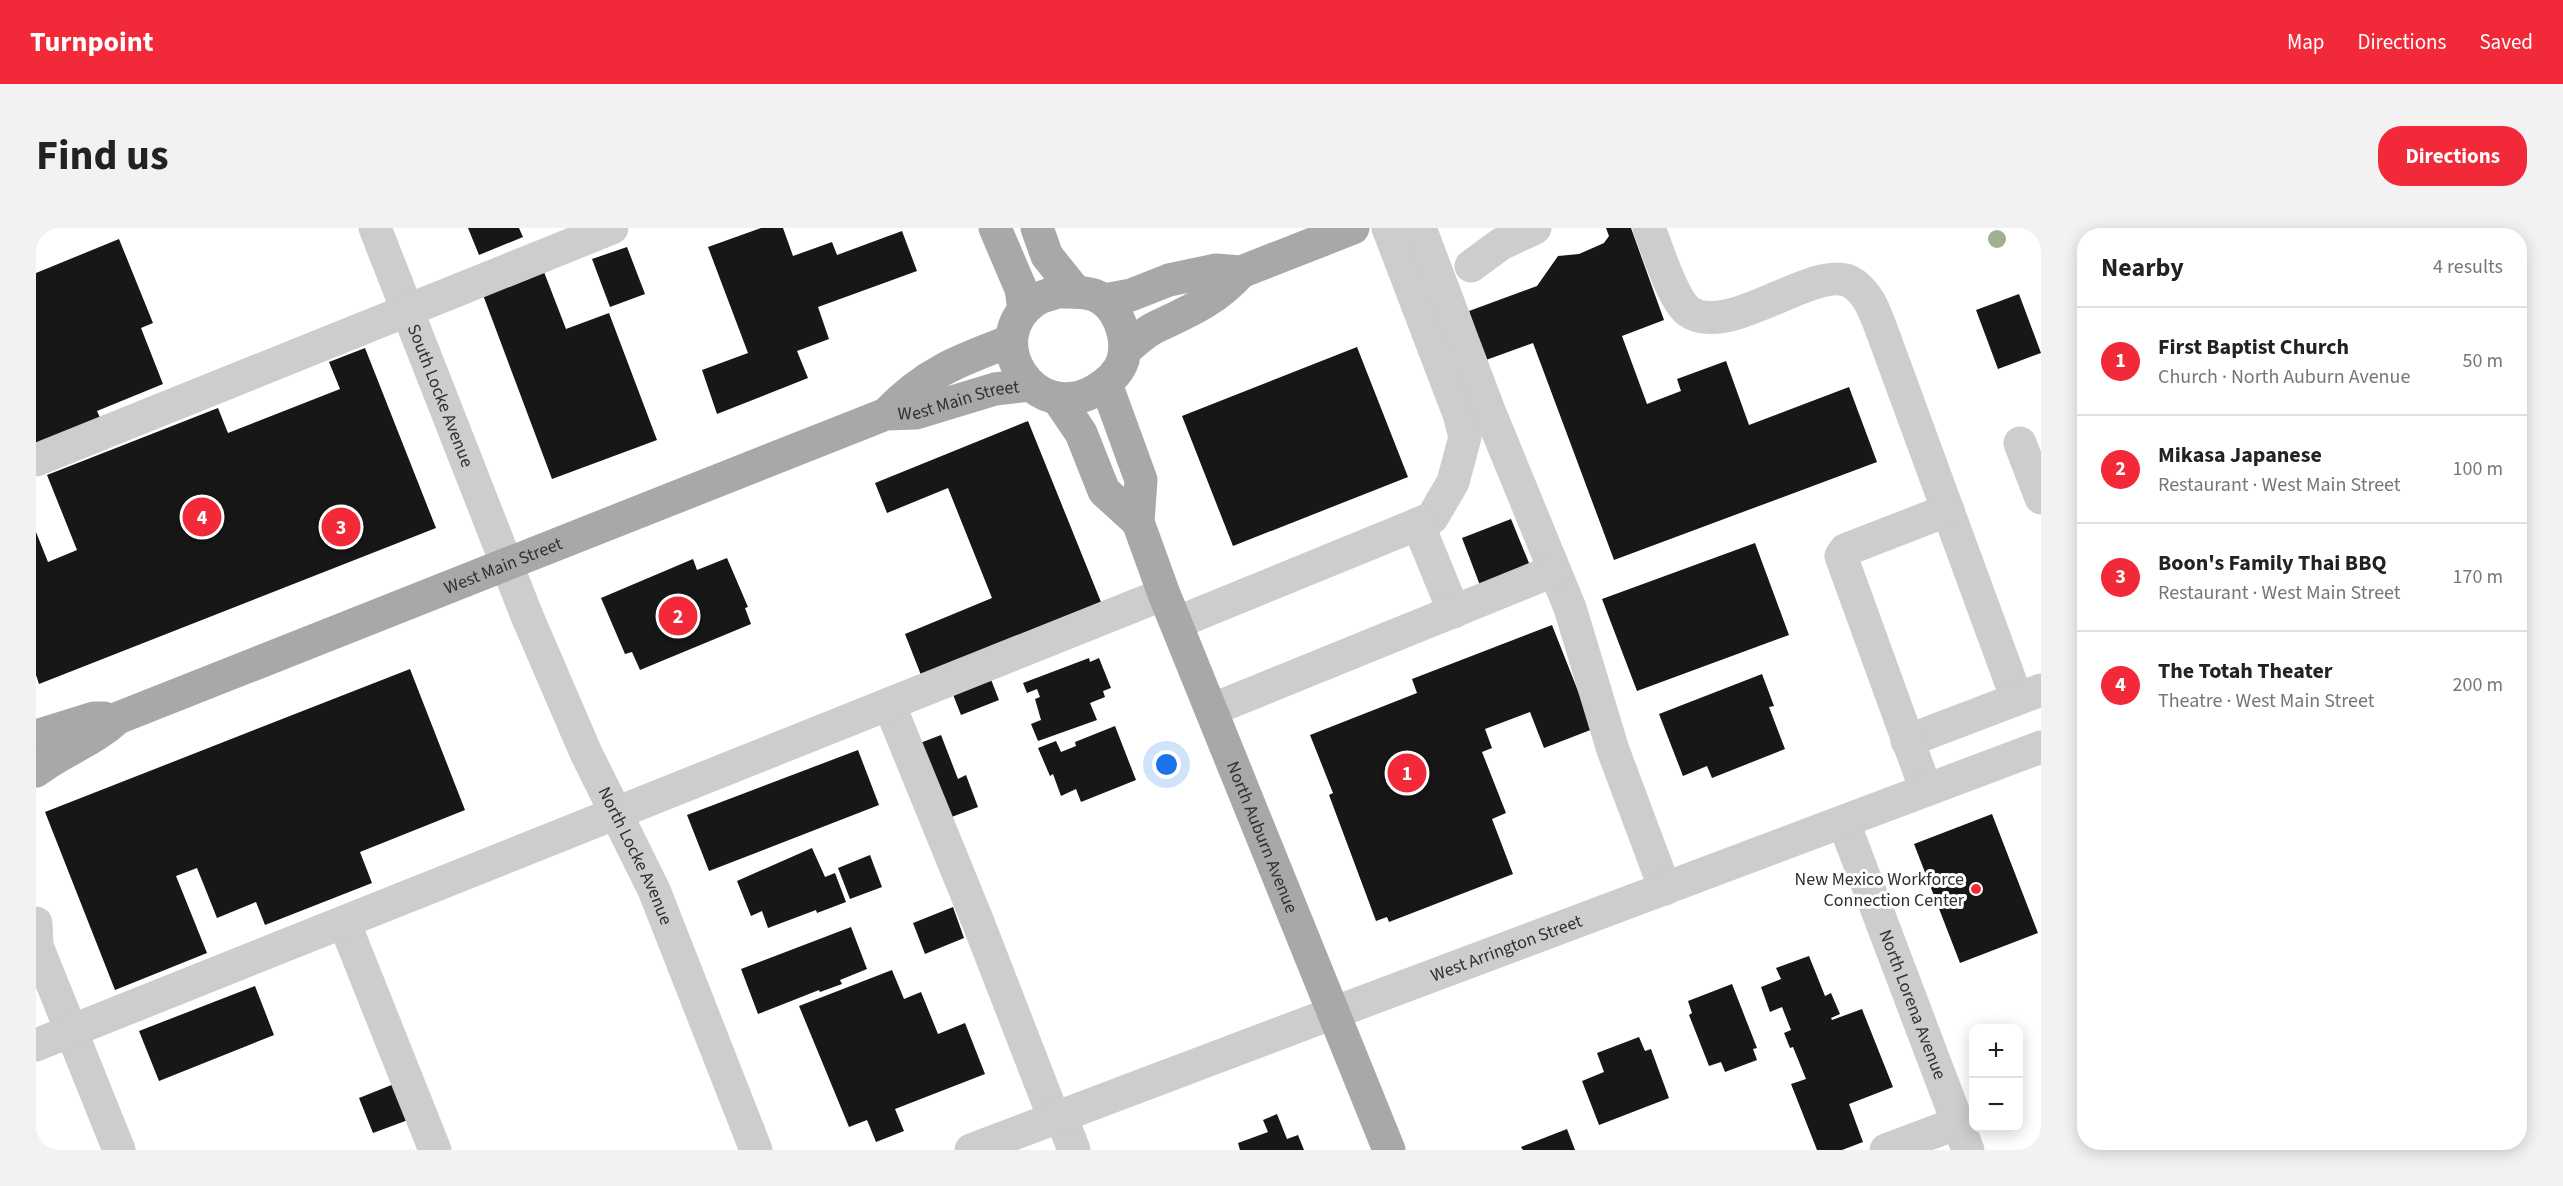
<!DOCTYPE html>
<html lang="en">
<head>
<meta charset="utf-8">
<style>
  body { margin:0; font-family:"Source Sans 3",sans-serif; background:#f2f2f2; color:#222 }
  .controls { position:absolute; right:18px; bottom:18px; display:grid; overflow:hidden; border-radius:12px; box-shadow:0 3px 15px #0003 }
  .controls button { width:54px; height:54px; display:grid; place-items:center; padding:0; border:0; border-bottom:2px solid #e0e0e0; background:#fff; color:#222; font:30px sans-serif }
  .you { position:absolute; left:1131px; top:537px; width:21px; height:21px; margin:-15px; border:4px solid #fff; border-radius:50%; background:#1a73e8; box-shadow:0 0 0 9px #1a73e833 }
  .badge { display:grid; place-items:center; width:39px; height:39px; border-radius:50%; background:#f12938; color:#fff; font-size:20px; font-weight:700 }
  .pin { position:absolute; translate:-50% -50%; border:3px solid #fff; box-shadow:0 2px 6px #0006 }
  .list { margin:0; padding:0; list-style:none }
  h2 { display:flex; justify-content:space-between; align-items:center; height:78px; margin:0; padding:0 24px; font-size:26px }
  h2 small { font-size:20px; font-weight:400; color:#767676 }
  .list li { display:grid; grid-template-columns:39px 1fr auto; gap:18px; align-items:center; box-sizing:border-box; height:108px; padding:0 24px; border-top:2px solid #e0e0e0 }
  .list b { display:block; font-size:22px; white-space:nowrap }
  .list p { margin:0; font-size:20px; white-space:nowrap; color:#767676 }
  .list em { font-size:20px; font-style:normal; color:#767676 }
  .map { position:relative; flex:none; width:2005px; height:922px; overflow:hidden; border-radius:24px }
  header { display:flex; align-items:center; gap:36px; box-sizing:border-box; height:84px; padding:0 30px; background:#f12938; color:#fff }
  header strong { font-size:28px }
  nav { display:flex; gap:33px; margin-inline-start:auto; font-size:21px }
  .intro { display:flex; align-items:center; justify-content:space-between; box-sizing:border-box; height:144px; padding:0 36px }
  h1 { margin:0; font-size:42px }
  .button { padding:15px 27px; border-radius:24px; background:#f12938; color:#fff; font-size:21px; font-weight:700 }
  main { display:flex; gap:36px; padding:0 36px }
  aside { flex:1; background:#fff; border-radius:24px; box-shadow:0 3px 15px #0003 }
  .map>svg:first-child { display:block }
  .building { fill:#171717 }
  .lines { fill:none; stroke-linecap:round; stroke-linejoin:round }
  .minor { stroke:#cdcdcd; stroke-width:33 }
  .major { stroke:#a8a8a8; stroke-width:33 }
  .tree { fill:#a0b093 }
  .poi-dot { fill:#f12938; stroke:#fff; stroke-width:2 }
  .labels { text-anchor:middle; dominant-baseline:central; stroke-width:6; stroke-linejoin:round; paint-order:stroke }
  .street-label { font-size:18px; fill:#303030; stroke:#fff }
  .poi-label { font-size:18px; fill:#303030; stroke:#fff; text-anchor:end }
</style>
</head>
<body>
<header>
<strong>Turnpoint</strong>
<nav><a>Map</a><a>Directions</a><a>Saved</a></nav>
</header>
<div class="intro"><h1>Find us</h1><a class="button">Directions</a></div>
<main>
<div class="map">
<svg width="2005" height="922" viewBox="0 0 2005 922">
  <rect width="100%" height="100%" fill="#fff"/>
  <path class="building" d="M432,0h51l4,9 -44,18z
    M725,0h22l10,28 39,-14 5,13 65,-24 15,40 -99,36 11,32 -32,12 11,27 -91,36 -15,-44 46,-17 -40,-106z
    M1570,0h25l33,92 -42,16 25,68 34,-13 -4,-12 49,-18 23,64 100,-38 28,75 -263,98 -81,-217 -47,17 -17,-49 68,-25 21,-30 21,-2 25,-11 5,-7z
    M83,11l34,84 -12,5 22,56 -66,27 4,9 -65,27v-174z
    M591,19l18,47 -35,13 -18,-48z
    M508,44l22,57 43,-16 48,127 -105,39 -69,-184z
    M1983,66l22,59 -43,16 -22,-59z
    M1321,119l51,130 -175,69 -51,-130z
    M329,120l71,180 -397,156 -3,-9v-143l12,30 29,-12 -30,-75 171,-67 10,25 112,-44 -11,-27z
    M992,193l73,181 -180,73 -16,-41 87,-36 -44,-110 -61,25 -12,-30z
    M1475,291l20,49 -50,20 -19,-50z
    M1719,315l34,92 -152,56 -35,-92z
    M691,330l21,49 -3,1 6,16 -111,46 -8,-18 -7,2 -24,-56 92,-39 4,11z
    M1516,397l41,104 -49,19 -14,-36 -45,17 7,19 -10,4 24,61 -14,6 21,55 -124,48 -2,-5 -11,4 -47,-126 4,-2 -23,-58 107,-42 -5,-14z
    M1053,430l1,4 9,-4 12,30 -8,3 2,6 -15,6 7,17 -59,21 -7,-17 10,-4 -6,-21 5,-2 -3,-8 -10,4 -4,-10z
    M374,441l55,141 -105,42 12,31 -107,42 -9,-23 -39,16 -20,-50 -21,8 31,77 -92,37 -70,-178z
    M1726,446l12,32 -5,1 16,42 -73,29 -5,-12 -24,10 -24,-62z
    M954,449l9,23 -38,15 -9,-23z
    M1079,498l21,54 -55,22 -5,-13 -15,7 -8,-22 -3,2 -12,-28 18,-7 5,11 15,-6 -1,-4z
    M905,507l17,44 8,-4 12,32 -29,11 -29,-75z
    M822,522l21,55 -170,66 -22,-56z
    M1956,586l46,119 -78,30 -46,-119z
    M776,620l13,29 10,-4 11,29 -29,11 -1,-3 -48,18 -6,-17 -11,5 -14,-35z
    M834,627l12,32 -32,12 -12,-31z
    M917,679l11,31 -39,16 -12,-31z
    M815,699l16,42 -27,11 2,4 -22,8 -1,-2 -61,24 -17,-45z
    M1773,728l16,40 6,-3 9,21 -9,4 1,2 30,-11 31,78 -44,17 14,38 -21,8h-25l-26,-66 15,-5 -13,-32 -3,1 -6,-15 7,-3 -9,-23 -12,5 -9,-25 20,-8 -5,-11z
    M856,742l12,29 17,-7 17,42 27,-11 20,51 -90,35 9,22 -28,11 -9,-22 -18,7 -50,-121z
    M1696,756l25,64 -4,1 4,11 -32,12 -4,-10 -12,4 -20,-51 3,-2 -4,-12z
    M219,758l19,49 -115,46 -20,-50z
    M1603,809l6,14 6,-2 18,49 -70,27 -17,-44 22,-9 -7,-19z
    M358,856l14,36 -35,13 -14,-35z
    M1241,886l10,25 11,-4 6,15h-64l-2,-7 30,-11 -5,-12z
    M1531,901l8,21h-52l-2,-3z"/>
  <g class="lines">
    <g class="minor">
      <path id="s1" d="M339,0l152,388 59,137 68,137 102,260"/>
      <path d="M1352,0l71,186 6,23 -12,45 -21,36 -14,6"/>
      <path d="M1384,0l70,185 80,195 43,142 52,139"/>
      <path d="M1613,0c8,20 23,70 39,83 42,30 132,-53 166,-27 16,12 21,29 28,47l135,368"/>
      <path d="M1435,38l30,-22 34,-16"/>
      <path d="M1984,215l21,55"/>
      <path d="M0,232l576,-232"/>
      <path d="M1140,395l242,-99 36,88"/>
      <path d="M853,476l89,218 76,196"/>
      <path d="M1175,482l342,-139"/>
      <path d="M1871,513l134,-51"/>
      <path d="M1890,562l-85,-234 4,-6 103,-40"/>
      <path id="s2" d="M1808,595l124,327"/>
      <path d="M308,694l91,228"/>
      <path d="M0,695l1,23 82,204"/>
      <path d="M0,817l1128,-451"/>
      <path d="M1025,888l13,34"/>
      <path id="s3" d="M935,922c356,-136 714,-268 1070,-403"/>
      <path d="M1850,922l72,-27"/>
    </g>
    <g class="major">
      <path d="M959,0l26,61 3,21"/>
      <path d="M1001,0l10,28 29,36"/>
      <path d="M1022,64c12,0 24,-1 36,3 24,9 35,42 29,65 -4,13 -16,23 -27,30 -62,37 -118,-52 -60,-90 6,-4 15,-6 22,-8z"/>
      <path d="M1069,72l26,-5 38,-15 47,-10 25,2 112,-44"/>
      <path d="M1090,121c9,-7 19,-17 30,-22 34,-16 60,-27 85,-55"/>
      <path id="s4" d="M1070,156l35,96 -3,42 26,72 225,556"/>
      <path d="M1022,171l23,34 23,58 34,31"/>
      <path d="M850,186c39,-41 74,-54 125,-73"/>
      <path d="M0,508l58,-18h10"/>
      <path id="s5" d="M0,543c27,-21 56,-29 82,-53l768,-304 30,-1 79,-24 35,-4"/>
    </g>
  </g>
  <circle class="tree" cx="1961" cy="11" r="9"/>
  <circle class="poi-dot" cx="1940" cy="661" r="6"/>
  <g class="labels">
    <g class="street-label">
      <text stroke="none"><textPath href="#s1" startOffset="180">South Locke Avenue</textPath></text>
      <text stroke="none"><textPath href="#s5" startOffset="998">West Main Street</textPath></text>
      <text stroke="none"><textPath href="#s5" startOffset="512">West Main Street</textPath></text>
      <text stroke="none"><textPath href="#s4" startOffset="483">North Auburn Avenue</textPath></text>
      <text stroke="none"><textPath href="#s1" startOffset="680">North Locke Avenue</textPath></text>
      <text stroke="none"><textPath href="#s3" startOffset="572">West Arrington Street</textPath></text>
      <text stroke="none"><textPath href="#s2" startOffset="194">North Lorena Avenue</textPath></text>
    </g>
    <g class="poi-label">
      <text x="1928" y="651">New Mexico Workforce<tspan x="1928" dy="21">Connection Center</tspan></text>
    </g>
  </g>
</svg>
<div class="controls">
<button>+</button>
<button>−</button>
</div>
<div class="you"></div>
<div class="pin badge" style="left:1371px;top:545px">1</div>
<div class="pin badge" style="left:642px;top:388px">2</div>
<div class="pin badge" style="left:305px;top:299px">3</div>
<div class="pin badge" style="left:166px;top:289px">4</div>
</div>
<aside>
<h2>Nearby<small>4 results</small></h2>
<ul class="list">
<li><span class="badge">1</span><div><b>First Baptist Church</b><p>Church · North Auburn Avenue</p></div><em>50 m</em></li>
<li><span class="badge">2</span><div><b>Mikasa Japanese</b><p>Restaurant · West Main Street</p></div><em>100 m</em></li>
<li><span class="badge">3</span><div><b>Boon's Family Thai BBQ</b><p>Restaurant · West Main Street</p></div><em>170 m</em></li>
<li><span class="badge">4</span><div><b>The Totah Theater</b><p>Theatre · West Main Street</p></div><em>200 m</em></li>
</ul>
</aside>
</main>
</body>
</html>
